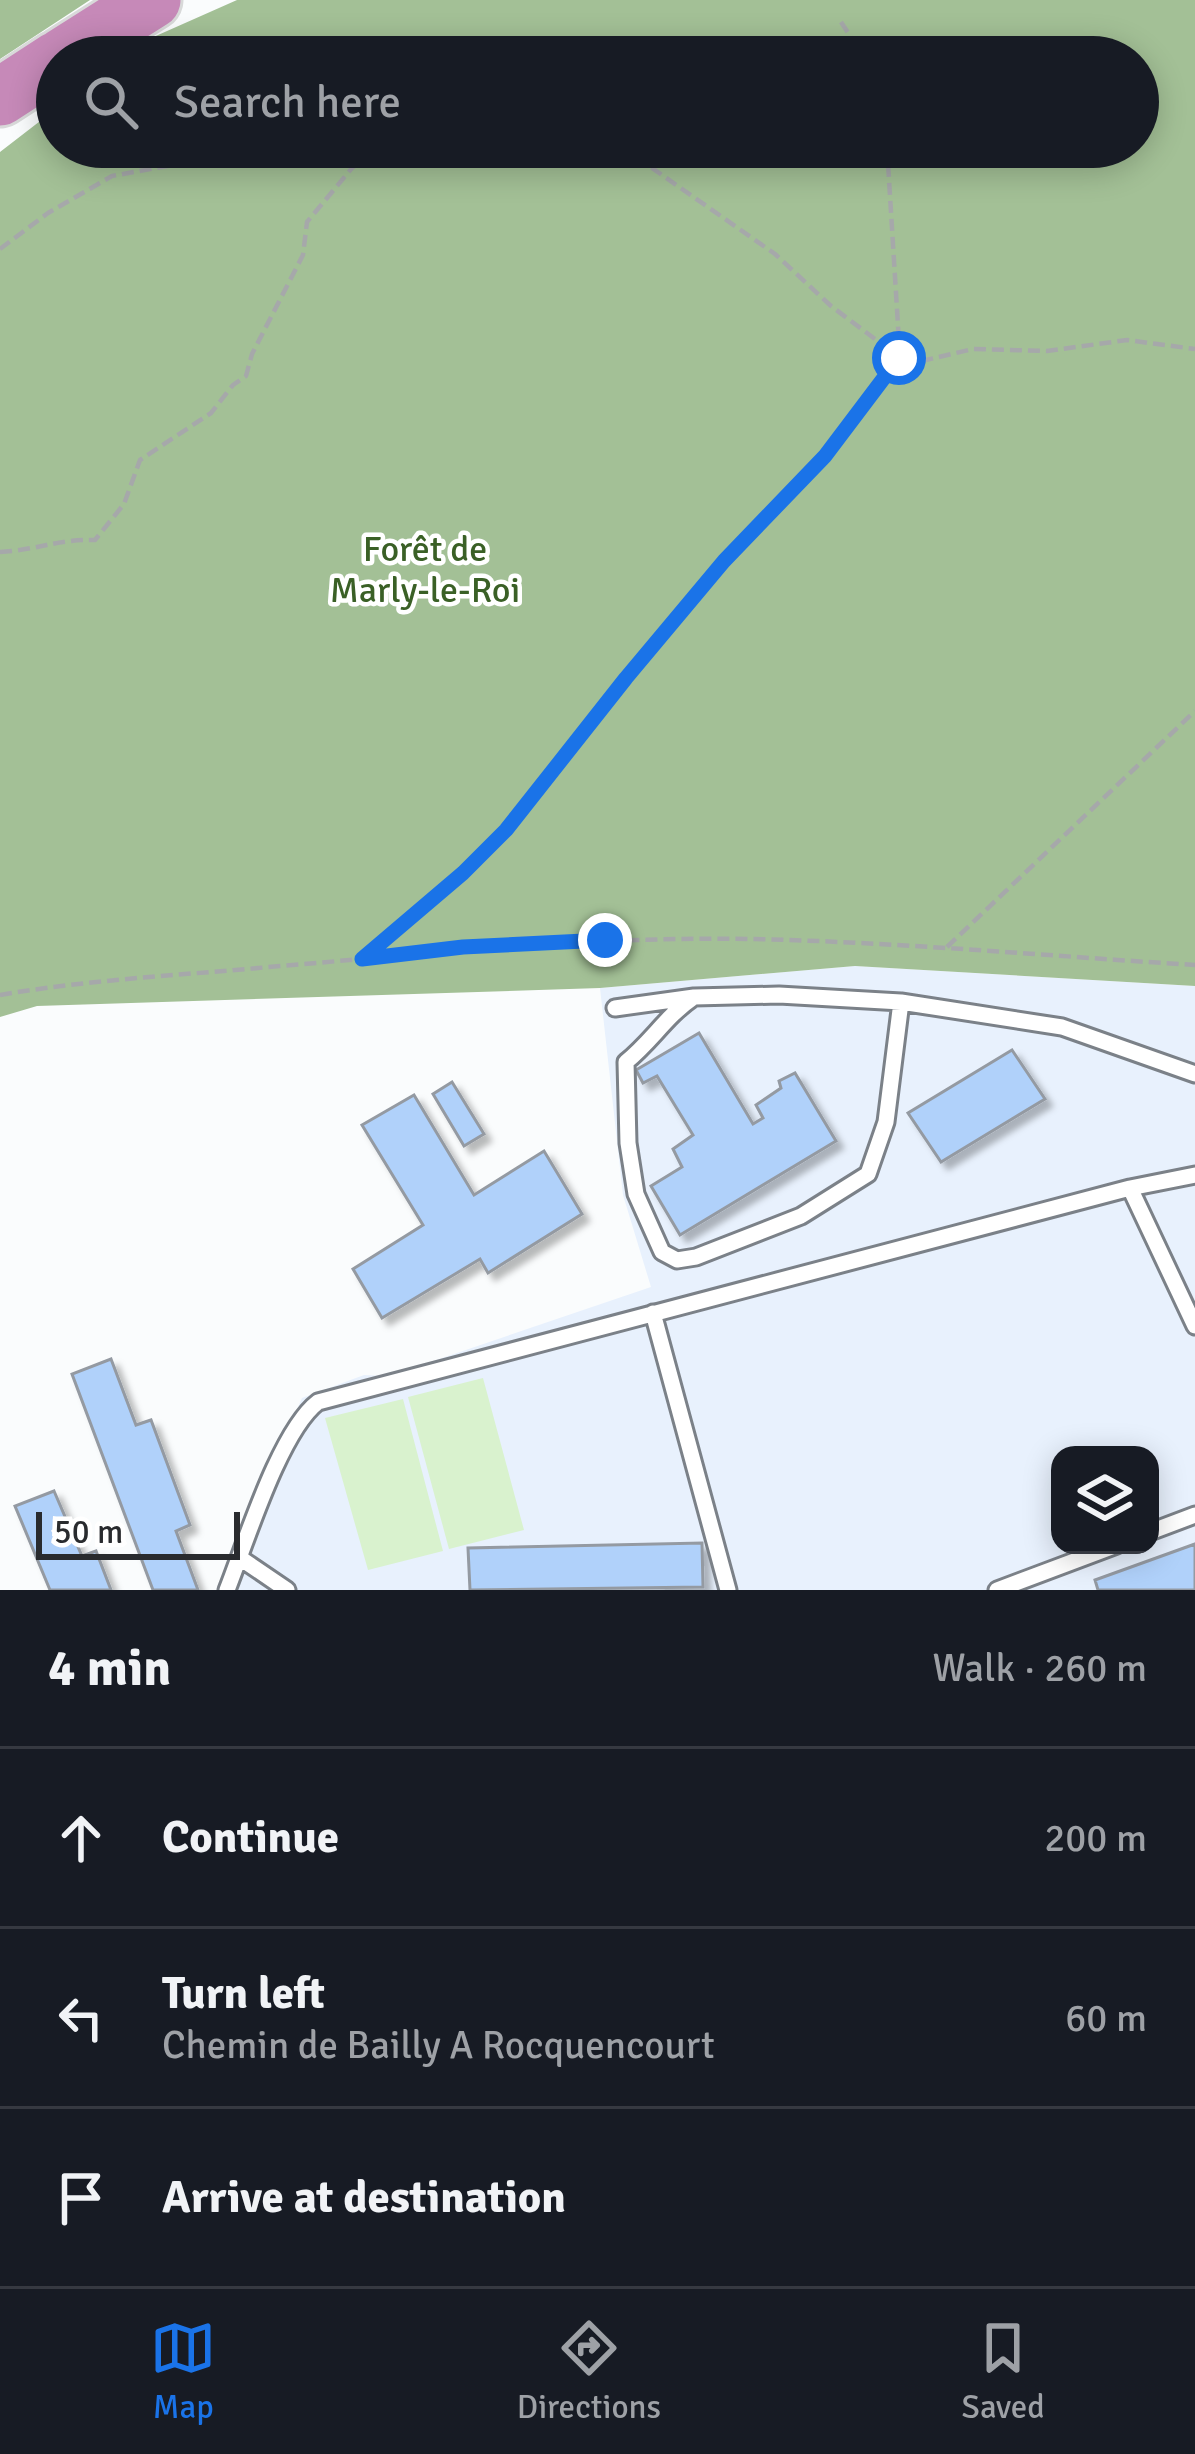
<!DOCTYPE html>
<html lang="en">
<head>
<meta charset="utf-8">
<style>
  body { margin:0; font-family:Signika,sans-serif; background:#20242c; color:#f1f3f6 }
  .controls { position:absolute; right:36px; bottom:36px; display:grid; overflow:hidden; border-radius:24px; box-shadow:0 6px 30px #0003 }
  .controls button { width:108px; height:108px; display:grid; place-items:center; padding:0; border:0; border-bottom:3px solid #363941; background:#171b24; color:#f1f3f6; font:60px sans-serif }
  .scale { position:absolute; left:36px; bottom:30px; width:204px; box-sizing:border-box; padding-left:12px; border:6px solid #292b2e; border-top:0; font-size:33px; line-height:42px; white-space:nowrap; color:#292b2e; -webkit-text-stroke:9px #fff; paint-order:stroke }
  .stop { position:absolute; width:36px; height:36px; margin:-27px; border:9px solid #1a73e8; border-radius:50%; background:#fff }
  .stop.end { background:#1a73e8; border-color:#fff; box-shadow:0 3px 12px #0008 }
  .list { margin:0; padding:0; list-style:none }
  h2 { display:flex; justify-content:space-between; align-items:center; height:156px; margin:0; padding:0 48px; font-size:51px }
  h2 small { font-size:39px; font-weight:400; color:#9ea1a6 }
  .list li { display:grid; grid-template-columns:78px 1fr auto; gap:36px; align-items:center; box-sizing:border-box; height:180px; padding:0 48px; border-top:3px solid #363941 }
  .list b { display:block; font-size:45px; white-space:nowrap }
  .list p { margin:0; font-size:39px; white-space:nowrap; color:#9ea1a6 }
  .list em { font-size:39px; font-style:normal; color:#9ea1a6 }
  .icon { flex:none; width:66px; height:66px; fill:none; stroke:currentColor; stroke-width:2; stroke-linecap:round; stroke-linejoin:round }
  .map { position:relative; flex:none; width:1195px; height:1590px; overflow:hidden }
  .search { position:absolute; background:#171b24; box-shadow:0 6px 30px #0003; left:36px; right:36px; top:36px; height:132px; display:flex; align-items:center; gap:30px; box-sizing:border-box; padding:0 42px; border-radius:66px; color:#9ea1a6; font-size:45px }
  .sheet { height:696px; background:#171b24 }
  nav { display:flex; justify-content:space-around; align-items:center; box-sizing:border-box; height:168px; border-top:3px solid #363941; background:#171b24; font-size:33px; color:#9ea1a6 }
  nav a { display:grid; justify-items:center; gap:6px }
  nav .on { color:#1a73e8 }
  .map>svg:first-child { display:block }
  .built { fill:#e8f1fd; fill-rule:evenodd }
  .green { fill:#d9f2ce }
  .forest { fill:#a3c096 }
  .building { fill:#b0d1fa; stroke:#949aa2; stroke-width:3; filter:url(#shadow) }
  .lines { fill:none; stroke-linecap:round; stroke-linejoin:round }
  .service-casing { stroke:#7b8188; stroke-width:21 }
  .motorway-casing { stroke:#d8d9d9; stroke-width:63 }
  .path { stroke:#a6a8aa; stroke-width:4.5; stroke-dasharray:12 6; stroke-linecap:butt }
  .service { stroke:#fff; stroke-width:15 }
  .motorway { stroke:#c689b8; stroke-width:57 }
  .route { stroke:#1a73e8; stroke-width:15 }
  .labels { text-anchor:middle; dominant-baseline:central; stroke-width:9; stroke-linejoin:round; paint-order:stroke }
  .park-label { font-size:36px; fill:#3a6026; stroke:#fff }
</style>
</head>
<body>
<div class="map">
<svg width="1195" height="1590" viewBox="0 0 1195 1590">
  <defs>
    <filter id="shadow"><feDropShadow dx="7" dy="7" stdDeviation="3" flood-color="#0004"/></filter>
  </defs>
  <rect width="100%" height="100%" fill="#fafcfd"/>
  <path class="built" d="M855,966l340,20v604h-978l85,-192 62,-23 25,1 262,-89 -28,-92 -23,-207zM1060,1455h90v90h-90z"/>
  <path class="green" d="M483,1378l41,152 -75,19 -41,-152z
    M403,1399l40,152 -75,19 -43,-152z"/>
  <path class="forest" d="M0,0h90l-90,59z
    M237,0h958v986l-340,-20 -255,22 -563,18 -37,11v-865l57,-44v39h1081v-90h-1015l17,-14z"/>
  <path class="building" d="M699,1033l54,91 10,-6 -7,-13 25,-17 -2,-7 16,-8 41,68 -156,94 -29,-49 31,-19 -9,-18 20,-14 -36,-59 -14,7 -7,-13z
    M1012,1050l33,49 -104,63 -33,-49z
    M452,1082l32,52 -20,12 -31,-52z
    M414,1095l60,100 70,-44 38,63 -94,59 -8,-14 -98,59 -29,-49 70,-44 -61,-100z
    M111,1359l25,66 15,-5 39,105 -14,6 22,59h-45l-81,-216z
    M54,1491l28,65 14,-5 15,39h-61l-35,-84z
    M702,1543l1,44 -233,3 -2,-42z
    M1195,1544v46h-97l-3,-10z"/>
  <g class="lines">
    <defs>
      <path id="service" d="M694,997c-28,19 -42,44 -68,65l2,81 8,51 26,58 15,8 19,-3 105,-41 67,-42 18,-52 15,-120
        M615,1008l79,-11 85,-2 122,7 161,25 133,47
        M1130,1188l65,138
        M653,1313l75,277
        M1150,1532l45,-17
        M240,1558l47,32
        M227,1590c19,-48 53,-159 91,-188l812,-214 65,-13
        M997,1590l120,-45"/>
      <path id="motorway" d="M62,57l90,-57
        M0,97l57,-37"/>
    </defs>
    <use href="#service" class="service-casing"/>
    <use href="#motorway" class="motorway-casing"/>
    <path class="path" d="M841,22l23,35
      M622,147l153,107 56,52 68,51
      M887,147l13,211
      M0,249l48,-36 64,-37 161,-29
      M0,552c38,-2 56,-13 95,-12l29,-36 16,-44 71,-47 22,-28 13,-9 6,-22 51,-99 4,-33 45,-54 25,-21
      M947,947l248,-236
      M364,958l99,-85 43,-43 119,-152 99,-117 101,-105 75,-98 26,2 47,-11 74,2 80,-11 68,9
      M0,995c93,-16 186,-20 280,-29 157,-13 313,-30 471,-27 148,3 296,17 444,26"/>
    <use href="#service" class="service"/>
    <use href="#motorway" class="motorway"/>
  </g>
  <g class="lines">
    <path class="route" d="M605,940l-142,7 -101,12 101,-86 43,-43 120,-152 98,-117 101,-105 74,-98"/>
  </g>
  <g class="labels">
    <g class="park-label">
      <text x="425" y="549">Forêt de<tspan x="425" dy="41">Marly-le-Roi</tspan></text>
    </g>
  </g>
</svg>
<div class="controls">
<button><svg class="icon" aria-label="layers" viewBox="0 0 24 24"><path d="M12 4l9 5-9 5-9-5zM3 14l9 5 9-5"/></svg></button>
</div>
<div class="scale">50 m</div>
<div class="stop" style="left:899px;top:358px"></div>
<div class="stop end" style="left:605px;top:940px"></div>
<div class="search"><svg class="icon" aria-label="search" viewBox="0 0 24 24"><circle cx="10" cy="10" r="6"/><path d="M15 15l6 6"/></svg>Search here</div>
</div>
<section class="sheet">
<h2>4 min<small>Walk · 260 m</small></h2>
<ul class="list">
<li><svg class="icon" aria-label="ahead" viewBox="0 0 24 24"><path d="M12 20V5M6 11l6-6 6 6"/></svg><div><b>Continue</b></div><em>200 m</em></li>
<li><svg class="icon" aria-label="left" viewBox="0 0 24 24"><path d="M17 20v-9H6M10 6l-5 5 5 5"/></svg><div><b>Turn left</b><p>Chemin de Bailly A Rocquencourt</p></div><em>60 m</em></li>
<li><svg class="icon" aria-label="arrive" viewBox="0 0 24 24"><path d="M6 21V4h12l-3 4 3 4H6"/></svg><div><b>Arrive at destination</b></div></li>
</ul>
</section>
<nav>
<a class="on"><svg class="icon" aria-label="map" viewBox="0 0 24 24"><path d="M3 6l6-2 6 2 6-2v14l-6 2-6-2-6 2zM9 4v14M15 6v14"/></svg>Map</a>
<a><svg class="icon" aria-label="directions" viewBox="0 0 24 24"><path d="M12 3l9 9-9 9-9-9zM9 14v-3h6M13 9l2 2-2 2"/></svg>Directions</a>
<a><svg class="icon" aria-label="saved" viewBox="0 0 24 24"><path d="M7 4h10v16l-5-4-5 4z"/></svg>Saved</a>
</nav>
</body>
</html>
